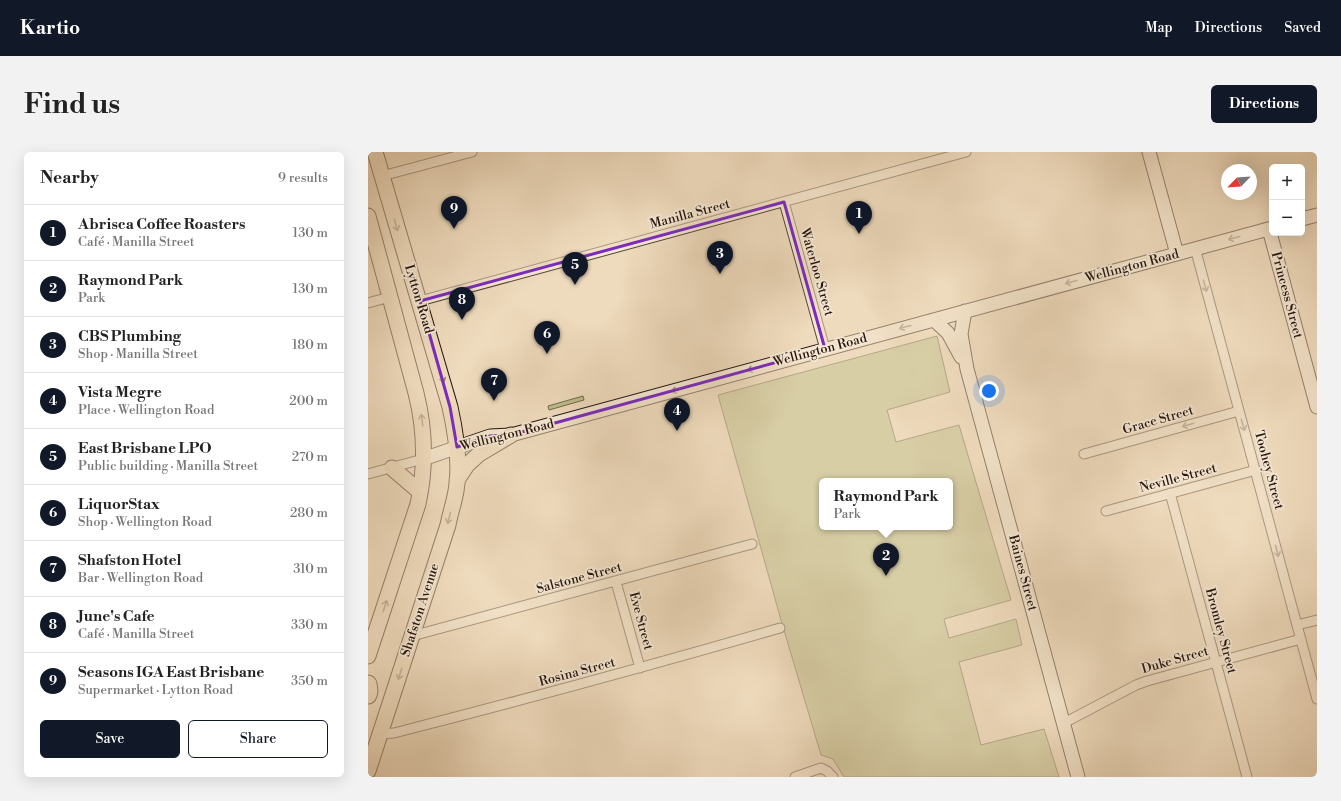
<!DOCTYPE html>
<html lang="en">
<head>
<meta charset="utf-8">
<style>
  body { margin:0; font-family:"Libre Bodoni",serif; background:#f2f2f2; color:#222 }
  .controls { position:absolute; right:12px; top:12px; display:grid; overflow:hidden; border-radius:6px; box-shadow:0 4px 16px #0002 }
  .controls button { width:36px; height:36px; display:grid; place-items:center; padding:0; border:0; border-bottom:1px solid #e0e0e0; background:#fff; color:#222; font:20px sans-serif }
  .compass { position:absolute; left:853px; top:12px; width:36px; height:36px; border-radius:50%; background:#fff; box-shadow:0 4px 16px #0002; rotate:245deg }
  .you { position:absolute; left:621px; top:239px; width:14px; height:14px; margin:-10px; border:3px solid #fff; border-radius:50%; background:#1a73e8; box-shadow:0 0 0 6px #1a73e833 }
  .badge { display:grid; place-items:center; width:26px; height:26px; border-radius:50%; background:#111827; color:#fff; font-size:13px; font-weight:700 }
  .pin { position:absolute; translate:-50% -33px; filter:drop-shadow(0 1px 2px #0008) }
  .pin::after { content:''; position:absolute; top:21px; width:14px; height:12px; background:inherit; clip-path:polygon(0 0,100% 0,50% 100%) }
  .popup { position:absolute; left:451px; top:326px; width:134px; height:52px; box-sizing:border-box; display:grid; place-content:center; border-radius:6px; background:#fff; filter:drop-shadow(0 1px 3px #0005); font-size:13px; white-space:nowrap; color:#767676 }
  .popup b { font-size:15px; color:#222 }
  .popup::after { content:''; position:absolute; left:50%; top:100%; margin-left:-8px; border:8px solid transparent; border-top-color:#fff }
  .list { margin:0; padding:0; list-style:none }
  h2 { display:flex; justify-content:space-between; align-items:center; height:52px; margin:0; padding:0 16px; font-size:17px }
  h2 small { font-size:13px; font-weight:400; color:#767676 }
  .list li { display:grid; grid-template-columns:26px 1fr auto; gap:12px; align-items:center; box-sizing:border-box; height:56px; padding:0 16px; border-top:1px solid #e0e0e0 }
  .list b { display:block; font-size:15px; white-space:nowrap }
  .list p { margin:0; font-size:13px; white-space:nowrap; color:#767676 }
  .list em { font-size:13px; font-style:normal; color:#767676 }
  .actions { display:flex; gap:8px; padding:12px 16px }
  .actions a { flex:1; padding:9px 0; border:1px solid #111827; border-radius:6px; text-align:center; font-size:14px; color:#111827 }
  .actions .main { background:#111827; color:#fff }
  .map { position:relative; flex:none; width:949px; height:625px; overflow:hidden; border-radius:6px }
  header { display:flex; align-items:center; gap:24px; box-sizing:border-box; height:56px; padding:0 20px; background:#111827; color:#fff }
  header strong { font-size:19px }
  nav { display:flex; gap:22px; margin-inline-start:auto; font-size:14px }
  .intro { display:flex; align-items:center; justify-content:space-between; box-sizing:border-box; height:96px; padding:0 24px }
  h1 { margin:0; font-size:28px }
  .button { padding:10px 18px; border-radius:6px; background:#111827; color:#fff; font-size:14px; font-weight:700 }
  main { display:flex; gap:24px; padding:0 24px }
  aside { flex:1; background:#fff; border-radius:6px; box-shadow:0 4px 16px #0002 }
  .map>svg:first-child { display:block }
  .green { fill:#bdbe8d; stroke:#72694c; fill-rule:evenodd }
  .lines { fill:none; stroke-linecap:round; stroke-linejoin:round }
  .street-casing { stroke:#584638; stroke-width:11 }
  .secondary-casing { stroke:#26140c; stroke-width:15 }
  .primary-casing { stroke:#26140c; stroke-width:17 }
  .highway-casing { stroke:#26140c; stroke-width:19 }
  .street { stroke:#f4e7d3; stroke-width:9 }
  .secondary { stroke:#f4e7d3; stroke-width:13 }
  .primary { stroke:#eedabc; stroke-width:15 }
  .highway { stroke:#eedabc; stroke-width:17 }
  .oneway { stroke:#94816d }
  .oneway2 { stroke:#978879 }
  .marked { fill:none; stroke:#7b2cbf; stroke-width:3; stroke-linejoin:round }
  .labels { text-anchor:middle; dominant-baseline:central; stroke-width:3.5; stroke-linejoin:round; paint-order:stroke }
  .street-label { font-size:13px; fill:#26140c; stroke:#f4e7d3 }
</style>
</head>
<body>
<header>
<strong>Kartio</strong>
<nav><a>Map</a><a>Directions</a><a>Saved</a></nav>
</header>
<div class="intro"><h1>Find us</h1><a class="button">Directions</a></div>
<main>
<aside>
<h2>Nearby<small>9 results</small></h2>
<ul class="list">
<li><span class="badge">1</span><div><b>Abrisca Coffee Roasters</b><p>Café · Manilla Street</p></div><em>130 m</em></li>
<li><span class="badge">2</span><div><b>Raymond Park</b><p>Park</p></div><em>130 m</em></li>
<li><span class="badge">3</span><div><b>CBS Plumbing</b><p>Shop · Manilla Street</p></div><em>180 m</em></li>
<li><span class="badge">4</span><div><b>Vista Megre</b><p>Place · Wellington Road</p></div><em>200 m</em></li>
<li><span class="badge">5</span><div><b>East Brisbane LPO</b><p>Public building · Manilla Street</p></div><em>270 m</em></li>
<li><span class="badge">6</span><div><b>LiquorStax</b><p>Shop · Wellington Road</p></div><em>280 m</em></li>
<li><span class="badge">7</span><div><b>Shafston Hotel</b><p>Bar · Wellington Road</p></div><em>310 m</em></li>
<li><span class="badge">8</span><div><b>June's Cafe</b><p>Café · Manilla Street</p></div><em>330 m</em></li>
<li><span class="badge">9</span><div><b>Seasons IGA East Brisbane</b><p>Supermarket · Lytton Road</p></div><em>350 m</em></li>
</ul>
<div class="actions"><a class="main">Save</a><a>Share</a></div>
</aside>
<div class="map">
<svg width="949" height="625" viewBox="0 0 949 625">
  <rect width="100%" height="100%" fill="#eedabc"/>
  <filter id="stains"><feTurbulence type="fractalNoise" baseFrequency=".005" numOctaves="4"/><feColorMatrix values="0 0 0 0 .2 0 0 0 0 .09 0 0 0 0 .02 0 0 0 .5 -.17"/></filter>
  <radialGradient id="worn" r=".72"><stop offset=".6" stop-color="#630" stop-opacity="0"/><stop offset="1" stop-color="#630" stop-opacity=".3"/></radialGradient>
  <path class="green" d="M569,184l13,56 -63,18 9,32 63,-17 52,175 -67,19 5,19 67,-19 6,26 -63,17 22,83 63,-16 15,48h-215l-11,-18 -12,-4 -40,-135 -63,-225zM454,329h128v46h-128z
    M215,244l1,4 -35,10 -1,-4z"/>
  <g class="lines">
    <defs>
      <path id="street" d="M14,24l90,-24
        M416,50l41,147
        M827,96l122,451
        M52,149l546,-149
        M0,151l22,-6
        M716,302l155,-43
        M0,322l55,-15
        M802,341l77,284
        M738,359l150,-41
        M248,430l24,86
        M929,473l20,-5
        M44,484l340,-92
        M696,571l72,-38 11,-4 154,-42
        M12,582l14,-1c129,-33 258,-68 386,-105
        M427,625l26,-9 6,3 6,6"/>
      <path id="secondary" d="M781,0l28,102
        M934,67l15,-4
        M901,77l48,178
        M597,159l-4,23 6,35 111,408
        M566,168l14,13 13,24
        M55,307l67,-23 21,-1 761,-207"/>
      <path id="primary" d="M0,64l48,177c9,36 10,74 2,111l-50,152
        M24,316l28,24
        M89,328l10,-15 12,-11 32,-19
        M0,619l80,-246c2,-11 6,-22 8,-34 5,-27 0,-57 -6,-84l-75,-255"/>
      <path id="highway" d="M0,532l1,7 -1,4"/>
    </defs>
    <use href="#street" class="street-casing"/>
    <use href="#secondary" class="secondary-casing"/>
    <use href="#primary" class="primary-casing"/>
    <use href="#highway" class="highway-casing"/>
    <use href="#street" class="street"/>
    <use href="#secondary" class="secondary"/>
    <use href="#primary" class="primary"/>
    <use href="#highway" class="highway"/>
  </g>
  <defs><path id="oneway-shaft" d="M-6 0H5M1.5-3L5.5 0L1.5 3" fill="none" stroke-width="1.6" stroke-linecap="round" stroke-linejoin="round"/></defs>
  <g class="oneway">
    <use href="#oneway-shaft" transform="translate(28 73) rotate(74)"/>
    <use href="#oneway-shaft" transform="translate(74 225) rotate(74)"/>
    <use href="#oneway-shaft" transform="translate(54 268) rotate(-98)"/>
    <use href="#oneway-shaft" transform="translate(81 366) rotate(105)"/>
    <use href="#oneway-shaft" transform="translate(17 454) rotate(-72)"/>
    <use href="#oneway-shaft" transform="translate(32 522) rotate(108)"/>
  </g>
  <g class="oneway2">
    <use href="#oneway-shaft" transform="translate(866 86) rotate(165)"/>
    <use href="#oneway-shaft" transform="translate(703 130) rotate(165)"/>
    <use href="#oneway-shaft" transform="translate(837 134) rotate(75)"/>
    <use href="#oneway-shaft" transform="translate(537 175) rotate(165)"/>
    <use href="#oneway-shaft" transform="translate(385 217) rotate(165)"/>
    <use href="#oneway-shaft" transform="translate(309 238) rotate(165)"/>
    <use href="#oneway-shaft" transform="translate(820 273) rotate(164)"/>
    <use href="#oneway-shaft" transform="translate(875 273) rotate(74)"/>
    <use href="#oneway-shaft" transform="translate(909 399) rotate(75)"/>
  </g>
  <path d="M0 0H949V625H0ZM416,50l41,147 -314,86 -21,1 -33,11 -7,-40 -30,-106z" fill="#eedabc" fill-opacity=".55" fill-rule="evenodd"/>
  <path class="marked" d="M416,50l41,147 -314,86 -21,1 -33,11 -7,-40 -30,-106z"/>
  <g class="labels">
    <g class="street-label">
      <text transform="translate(322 62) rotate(-15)">Manilla Street</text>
      <text transform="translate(764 114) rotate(-15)">Wellington Road</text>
      <text transform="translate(449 120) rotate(74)">Waterloo Street</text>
      <text transform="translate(919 143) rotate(75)">Princess Street</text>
      <text transform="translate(51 147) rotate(73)">Lytton Road</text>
      <text transform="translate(452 198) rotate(-15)">Wellington Road</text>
      <text transform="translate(790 268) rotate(-16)">Grace Street</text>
      <text transform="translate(139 283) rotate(-14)">Wellington Road</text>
      <text transform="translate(901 318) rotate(75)">Toohey Street</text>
      <text transform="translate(810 326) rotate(-15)">Neville Street</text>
      <text transform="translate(655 421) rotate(75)">Baines Street</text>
      <text transform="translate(211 426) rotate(-15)">Salstone Street</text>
      <text transform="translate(52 458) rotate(-72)">Shafston Avenue</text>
      <text transform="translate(273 469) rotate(75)">Eve Street</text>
      <text transform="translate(853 479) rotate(75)">Bromley Street</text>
      <text transform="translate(807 508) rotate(-16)">Duke Street</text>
      <text transform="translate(209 520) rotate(-15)">Rosina Street</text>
    </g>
  </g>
  <rect width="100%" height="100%" filter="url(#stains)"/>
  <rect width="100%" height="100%" fill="url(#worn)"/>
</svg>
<div class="controls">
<button>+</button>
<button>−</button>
</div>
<svg class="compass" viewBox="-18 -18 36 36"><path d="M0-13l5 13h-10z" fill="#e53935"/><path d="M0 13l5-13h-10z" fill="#767676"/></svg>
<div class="you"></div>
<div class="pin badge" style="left:491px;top:82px">1</div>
<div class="pin badge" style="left:518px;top:424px">2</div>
<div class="popup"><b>Raymond Park</b>Park</div>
<div class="pin badge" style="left:352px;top:122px">3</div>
<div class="pin badge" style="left:309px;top:279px">4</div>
<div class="pin badge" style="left:207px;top:133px">5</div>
<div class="pin badge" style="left:179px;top:202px">6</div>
<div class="pin badge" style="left:126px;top:249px">7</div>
<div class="pin badge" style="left:94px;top:168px">8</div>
<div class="pin badge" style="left:86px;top:77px">9</div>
</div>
</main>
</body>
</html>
